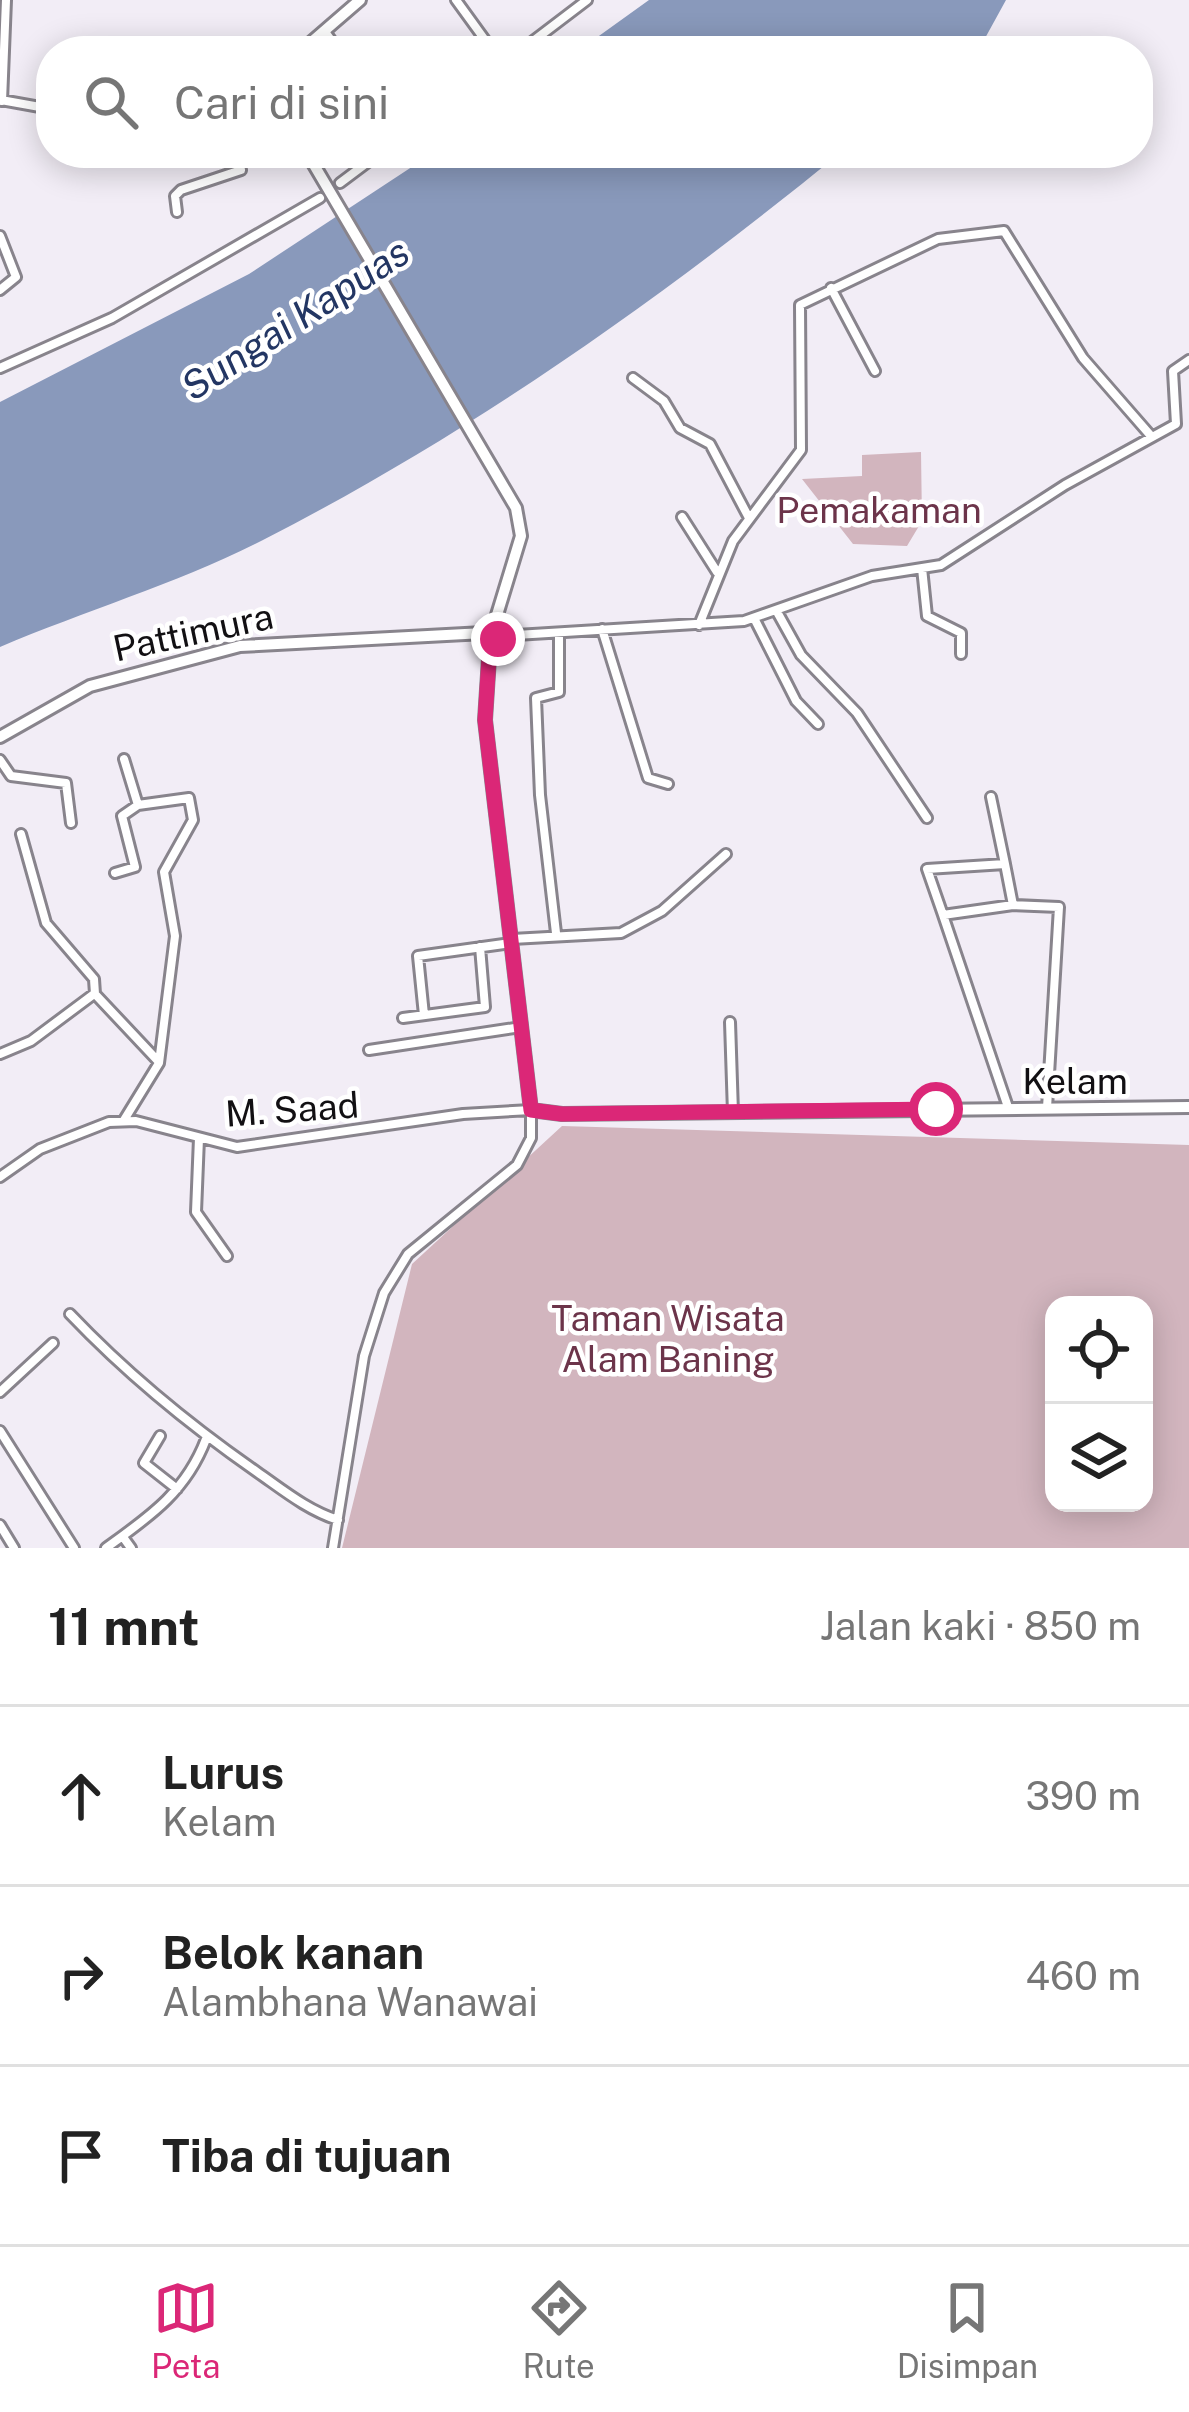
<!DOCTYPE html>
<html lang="id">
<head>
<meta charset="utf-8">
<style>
  body { margin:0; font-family:"Public Sans",sans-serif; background:#f2f2f2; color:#222 }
  .controls { position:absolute; right:36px; bottom:36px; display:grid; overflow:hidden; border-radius:24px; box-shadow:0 6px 30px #0003 }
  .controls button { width:108px; height:108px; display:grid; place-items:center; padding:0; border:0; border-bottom:3px solid #e0e0e0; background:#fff; color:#222; font:60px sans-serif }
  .stop { position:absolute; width:36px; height:36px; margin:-27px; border:9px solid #db2777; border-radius:50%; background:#fff }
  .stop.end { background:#db2777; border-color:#fff; box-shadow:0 3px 12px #0008 }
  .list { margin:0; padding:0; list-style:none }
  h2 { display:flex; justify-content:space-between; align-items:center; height:156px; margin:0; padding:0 48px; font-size:51px }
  h2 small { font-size:39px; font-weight:400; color:#767676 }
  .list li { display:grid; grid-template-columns:78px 1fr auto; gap:36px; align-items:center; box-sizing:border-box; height:180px; padding:0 48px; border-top:3px solid #e0e0e0 }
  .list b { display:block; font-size:45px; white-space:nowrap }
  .list p { margin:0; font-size:39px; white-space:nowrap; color:#767676 }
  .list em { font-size:39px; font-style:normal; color:#767676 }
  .icon { flex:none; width:66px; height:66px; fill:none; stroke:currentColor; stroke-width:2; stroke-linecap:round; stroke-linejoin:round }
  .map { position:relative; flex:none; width:1189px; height:1548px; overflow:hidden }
  .search { position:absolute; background:#fff; box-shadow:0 6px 30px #0003; left:36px; right:36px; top:36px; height:132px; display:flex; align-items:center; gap:30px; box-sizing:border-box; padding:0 42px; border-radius:48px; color:#767676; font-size:45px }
  .sheet { height:696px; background:#fff }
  nav { display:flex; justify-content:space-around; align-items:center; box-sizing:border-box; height:168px; border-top:3px solid #e0e0e0; background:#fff; font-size:33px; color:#767676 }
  nav a { display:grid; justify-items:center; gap:6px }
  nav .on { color:#db2777 }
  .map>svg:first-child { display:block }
  .green { fill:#d2b5be; fill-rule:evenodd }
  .water { fill:#8999bb }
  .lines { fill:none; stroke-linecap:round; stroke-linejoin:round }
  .minor-casing { stroke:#88848c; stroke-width:14 }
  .major-casing { stroke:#88848c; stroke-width:16 }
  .minor { stroke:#fff; stroke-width:8 }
  .major { stroke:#fff; stroke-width:10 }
  .route { stroke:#db2777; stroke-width:15 }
  .labels { text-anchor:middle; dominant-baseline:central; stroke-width:9; stroke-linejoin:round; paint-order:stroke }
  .park-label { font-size:36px; fill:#6c344a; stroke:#fff }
  .street-label { font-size:36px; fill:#121013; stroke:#fff }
  .water-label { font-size:39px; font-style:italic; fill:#233663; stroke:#fff }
</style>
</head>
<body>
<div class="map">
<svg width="1189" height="1548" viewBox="0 0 1189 1548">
  <rect width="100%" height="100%" fill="#f2edf6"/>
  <path class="green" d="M921,452l1,69 -15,25 -54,-2 -51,-65 60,-3v-21z
    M562,1126l627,19v403h-847l70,-284zM1054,1305h90v198h-90z"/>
  <path class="water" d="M649,0h357l-28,51h-400z
    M433,153h407c-180,147 -370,281 -577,387 -84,43 -176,70 -263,107v-245l249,-128z"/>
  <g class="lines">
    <defs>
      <path id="minor" d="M456,0l37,51
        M326,33l13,18
        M520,51l67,-51
        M1,100l50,9
        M2,101l4,-101
        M340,183l40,-30
        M177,212l-2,-16 6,-6 60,-20 -4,-17
        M0,236l16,41 -16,13
        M831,288l44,83
        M0,368l112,-50 208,-120
        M633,378l31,23 16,27 30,16 39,74
        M682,517l35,55
        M922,568l5,48 34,17v21
        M776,610l25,45 56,58 70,105
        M754,618l42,83 22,23
        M699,625l34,-84 68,-91 -1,-145 138,-66 66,-8 79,127 68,78
        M602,629l46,149 20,6
        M499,636l245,-15 128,-45 69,-11 124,-80 111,-61 -3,-53 16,-11
        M124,759l14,46
        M0,760l11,16 55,7 5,40
        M21,834l25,89 48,56 1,15 63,67
        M1005,864l8,41
        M115,873l20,-6 -13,-51 16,-11 51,-7 4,22 -29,52 11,64 -16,127 -35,57
        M943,915l-16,-46 78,-5 -14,-67
        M556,933l-16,-138 -4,-97 23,-6v-59
        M512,939l109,-6 41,-22 64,-57
        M424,1015l-6,-59 93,-13
        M403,1018l82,-11 -5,-60
        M730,1022l3,91
        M369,1050l152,-23
        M0,1054l31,-13 63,-47
        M1009,1110l-66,-195 70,-10 46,2 -12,201
        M199,1138l-3,74 31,44
        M0,1177l40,-28 69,-27 27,-1 101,26 226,-33 68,-4v28l-14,27 -109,89 -24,39 -20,63 -31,192
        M70,1314c58,61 118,110 187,158 26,18 50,38 81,48
        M0,1392l53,-49
        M0,1431l74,117
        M160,1436l-16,27 33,26
        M0,1525l14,23
        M123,1537l8,11
        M106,1548c43,-31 80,-56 100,-109"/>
      <path id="major" d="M301,51l59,-51
        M307,153l209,355 5,28 -28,92
        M490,643l9,-7 -6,-8 -10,8 7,7 -5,77 46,390 31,4 627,-7
        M0,737l90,-51 150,-40 244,-13"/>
    </defs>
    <use href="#minor" class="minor-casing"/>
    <use href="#major" class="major-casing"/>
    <use href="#minor" class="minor"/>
    <use href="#major" class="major"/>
  </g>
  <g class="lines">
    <path class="route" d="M498,639l-8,4 -5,77 46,390 31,4 374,-5"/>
  </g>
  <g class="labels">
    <g class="park-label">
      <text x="879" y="510">Pemakaman</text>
      <text x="668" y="1318">Taman Wisata<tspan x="668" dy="41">Alam Baning</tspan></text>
    </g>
    <g class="street-label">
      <text transform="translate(193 632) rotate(-12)">Pattimura</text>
      <text x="1075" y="1081">Kelam</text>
      <text transform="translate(292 1109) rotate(-4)">M. Saad</text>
    </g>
    <g class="water-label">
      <text transform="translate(295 319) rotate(-33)">Sungai Kapuas</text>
    </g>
  </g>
</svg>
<div class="controls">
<button><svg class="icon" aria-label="locate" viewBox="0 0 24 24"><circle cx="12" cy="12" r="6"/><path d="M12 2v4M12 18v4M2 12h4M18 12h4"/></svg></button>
<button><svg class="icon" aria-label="layers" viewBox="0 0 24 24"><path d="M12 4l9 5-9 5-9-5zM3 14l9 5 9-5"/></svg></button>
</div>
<div class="stop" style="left:936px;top:1109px"></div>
<div class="stop end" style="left:498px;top:639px"></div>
<div class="search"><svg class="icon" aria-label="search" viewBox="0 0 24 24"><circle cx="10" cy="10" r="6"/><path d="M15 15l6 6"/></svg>Cari di sini</div>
</div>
<section class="sheet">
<h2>11 mnt<small>Jalan kaki · 850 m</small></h2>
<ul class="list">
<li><svg class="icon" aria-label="ahead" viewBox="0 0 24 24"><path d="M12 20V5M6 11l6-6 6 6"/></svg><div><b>Lurus</b><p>Kelam</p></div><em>390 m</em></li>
<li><svg class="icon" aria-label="right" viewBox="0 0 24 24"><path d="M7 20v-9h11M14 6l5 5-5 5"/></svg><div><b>Belok kanan</b><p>Alambhana Wanawai</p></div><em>460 m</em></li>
<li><svg class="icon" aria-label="arrive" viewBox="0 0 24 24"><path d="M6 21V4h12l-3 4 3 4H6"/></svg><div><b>Tiba di tujuan</b></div></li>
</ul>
</section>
<nav>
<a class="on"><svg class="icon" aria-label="map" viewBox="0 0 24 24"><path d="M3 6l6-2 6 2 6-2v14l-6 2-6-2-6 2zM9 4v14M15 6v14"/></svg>Peta</a>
<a><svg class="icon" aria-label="directions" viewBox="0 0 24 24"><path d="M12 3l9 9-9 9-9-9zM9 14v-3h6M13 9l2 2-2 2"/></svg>Rute</a>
<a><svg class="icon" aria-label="saved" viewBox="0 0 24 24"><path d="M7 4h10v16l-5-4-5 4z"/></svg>Disimpan</a>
</nav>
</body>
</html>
